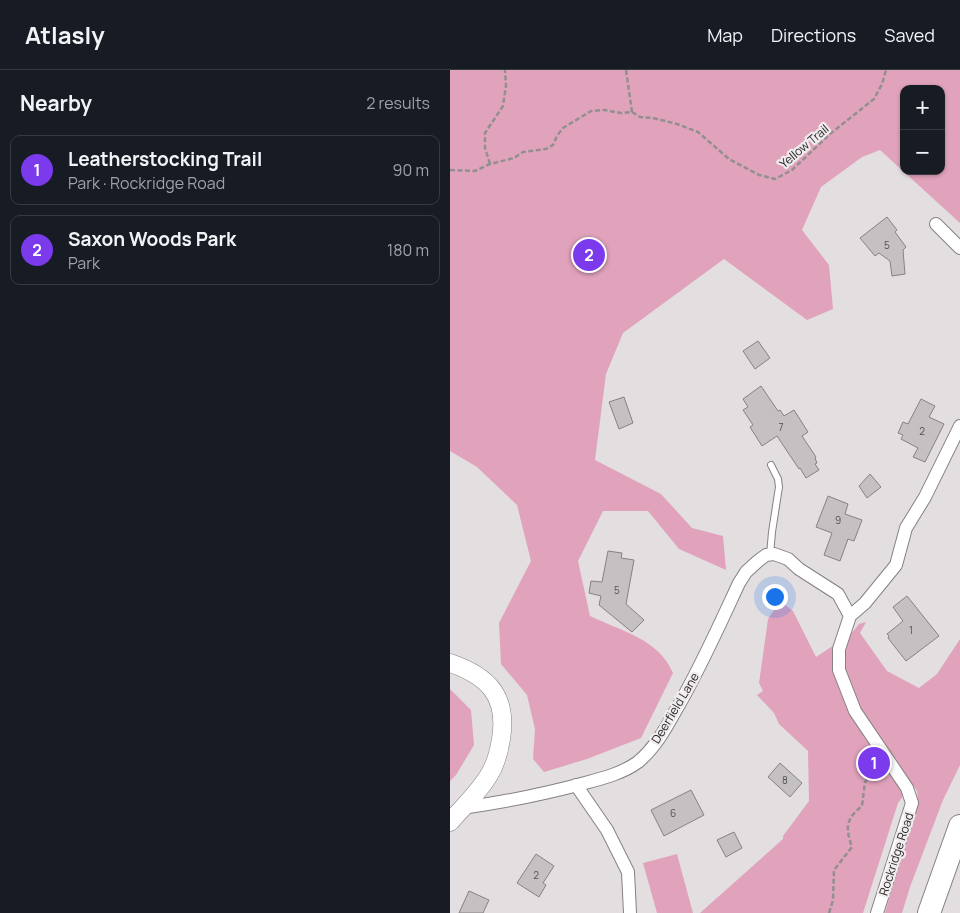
<!DOCTYPE html>
<html lang="en">
<head>
<meta charset="utf-8">
<style>
  body { margin:0; font-family:Manrope,sans-serif; background:#242831; color:#f1f3f6 }
  .controls { position:absolute; right:15px; top:15px; display:grid; overflow:hidden; border-radius:10px; box-shadow:0 1px 4px #0004 }
  .controls button { width:45px; height:45px; display:grid; place-items:center; padding:0; border:0; border-bottom:1px solid #363941; background:#171b24; color:#f1f3f6; font:25px sans-serif }
  .you { position:absolute; left:324px; top:526px; width:18px; height:18px; margin:-12px; border:4px solid #fff; border-radius:50%; background:#1a73e8; box-shadow:0 0 0 8px #1a73e833 }
  .badge { display:grid; place-items:center; width:32px; height:32px; border-radius:50%; background:#7c3aed; color:#fff; font-size:16px; font-weight:700 }
  .pin { position:absolute; translate:-50% -50%; border:2px solid #fff; box-shadow:0 1px 5px #0006 }
  .list { margin:0; padding:0; list-style:none }
  h2 { display:flex; justify-content:space-between; align-items:center; height:65px; margin:0; padding:0 20px; font-size:21px }
  h2 small { font-size:16px; font-weight:400; color:#9ea1a6 }
  .list li { display:grid; grid-template-columns:32px 1fr auto; gap:15px; align-items:center; box-sizing:border-box; height:70px; margin:0 10px 10px; padding:0 10px; border:1px solid #363941; border-radius:10px }
  .list b { display:block; font-size:19px; white-space:nowrap }
  .list p { margin:0; font-size:16px; white-space:nowrap; color:#9ea1a6 }
  .list em { font-size:16px; font-style:normal; color:#9ea1a6 }
  .map { position:relative; flex:none; width:510px; height:843px; overflow:hidden }
  header { display:flex; align-items:center; gap:30px; box-sizing:border-box; height:70px; padding:0 25px; background:#171b24; border-bottom:1px solid #363941 }
  header strong { font-size:24px }
  nav { display:flex; gap:28px; margin-inline-start:auto; font-size:18px }
  main { display:flex }
  aside { flex:1; background:#171b24 }
  .map>svg:first-child { display:block }
  .green { fill:#e1a3bc; fill-rule:evenodd }
  .building { fill:#c5c0c2; stroke:#868284 }
  .lines { fill:none; stroke-linecap:round; stroke-linejoin:round }
  .lane-casing { stroke:#858182; stroke-width:8 }
  .street-casing { stroke:#858182; stroke-width:14 }
  .secondary-casing { stroke:#858182; stroke-width:19 }
  .highway-casing { stroke:#858182; stroke-width:24 }
  .path { stroke:#928f90; stroke-width:2.5; stroke-dasharray:5 2.5; stroke-linecap:butt }
  .lane { stroke:#fff; stroke-width:6 }
  .street { stroke:#fff; stroke-width:12 }
  .secondary { stroke:#fff; stroke-width:18 }
  .highway { stroke:#fff; stroke-width:22 }
  .labels { text-anchor:middle; dominant-baseline:central; stroke-width:4.5; stroke-linejoin:round; paint-order:stroke }
  .number-label { font-size:10px; fill:#525051 }
  .street-label { font-size:12px; fill:#2c2a2b; stroke:#f0ebed }
</style>
</head>
<body>
<header>
<strong>Atlasly</strong>
<nav><a>Map</a><a>Directions</a><a>Saved</a></nav>
</header>
<main>
<aside>
<h2>Nearby<small>2 results</small></h2>
<ul class="list">
<li><span class="badge">1</span><div><b>Leatherstocking Trail</b><p>Park · Rockridge Road</p></div><em>90 m</em></li>
<li><span class="badge">2</span><div><b>Saxon Woods Park</b><p>Park</p></div><em>180 m</em></li>
</ul>
</aside>
<div class="map">
<svg width="510" height="843" viewBox="0 0 510 843">
  <rect width="100%" height="100%" fill="#e3dee0"/>
  <path class="green" d="M0,0h510v153l-80,-73 -18,7 -41,30 -19,43 27,35 4,44 -26,11 -83,-61 -101,74 -17,41 -11,86 66,34 31,34 31,8 3,34 -47,-21 -31,-38h-45l-25,50 12,55c31,15 69,23 83,57l-32,65 -54,21 -43,13 -11,-13 2,-30 -8,-34 -26,-31 -2,-41 32,-62 -14,-56 -40,-38 -27,-16zM454,19h37v82h-37z
    M330,531l13,10 23,46 35,-23 8,-10 7,-2 -6,11 27,38 32,17 18,-14 23,-35v126l-17,35 -33,87 -8,26h-17l33,-115 -1,-7 -5,-7 -14,19 -35,110h-163l83,-74v-3l26,-35 -1,-50 -29,-27 -5,-11 -17,-18 6,-4 -4,-8 9,-64z
    M0,619l21,21 3,35 -18,30 -6,6z
    M227,784l16,59h-36l-14,-50z"/>
  <path class="building" d="M437,147l10,13 -2,2 11,15 -3,3 2,24 -13,2 -2,-15 -11,-8 -4,3 -15,-18z
    M308,271l12,17 -15,11 -12,-18z
    M311,316l17,25 2,-1 4,6 10,-6 14,22 -6,4 14,21 -1,1 2,5 -2,1 4,6 -13,8 -6,-10 -1,1 -22,-33 -15,10 -12,-19 3,-2 -10,-15 5,-3 -5,-8z
    M174,327l9,26 -14,6 -10,-27z
    M471,329l14,7 -6,11 15,7 -19,38 -12,-5 5,-9 -17,-9 2,-4 -5,-2 5,-11 5,2z
    M420,404l11,13 -14,11 -8,-12z
    M378,426l20,8 -3,10 17,6 -8,21 -6,-2 -8,22 -16,-6 8,-22 -16,-6z
    M158,481l14,2 -1,5 13,2 -8,44 18,16 -12,12 -33,-27 2,-9 -12,-3 2,-12 11,1z
    M457,526l32,40 -33,25 -18,-23 1,-2 -2,-2 16,-13 -10,-14z
    M330,693l22,20 -12,14 -22,-20z
    M241,720l13,25 -40,21 -13,-26z
    M284,762l8,16 -16,9 -9,-17z
    M86,784l18,12 -11,17 3,2 -7,12 -22,-14z
    M19,821l20,9 -6,13h-24z"/>
  <g class="lines">
    <defs>
      <path id="lane" d="M320,485l2,-23 7,-45 -1,-8 -7,-14"/>
      <path id="street" d="M486,154l24,24
        M400,546l15,-13 31,-38 10,-37 19,-31 35,-71
        M126,715l31,45 21,42 2,41
        M12,738c42,-6 83,-14 123,-25 19,-5 38,-10 53,-21 17,-14 28,-34 38,-52 24,-41 43,-84 63,-127l7,-11 12,-11 8,-6 8,-1 14,5 11,10 39,25 12,22 -11,33v21l16,41 52,77 5,15 -35,110"/>
      <path id="secondary" d="M0,593c38,13 58,33 51,76 -2,13 -5,25 -12,36 -10,17 -26,32 -39,47"/>
      <path id="highway" d="M479,843l31,-87"/>
    </defs>
    <use href="#lane" class="lane-casing"/>
    <use href="#street" class="street-casing"/>
    <use href="#secondary" class="secondary-casing"/>
    <use href="#highway" class="highway-casing"/>
    <path class="path" d="M176,0l6,42
      M182,42l8,5 13,1 24,6 21,8 31,27 30,16 16,4 17,-9 38,-36 44,-35 8,-15 4,-14
      M40,94l-5,-16v-15l18,-27 3,-20 -1,-16
      M0,100l25,1 15,-7 24,-6 9,-6 23,-3 7,-4 4,-9 6,-8 28,-17 13,-1 17,3 11,-1
      M379,843l4,-13 1,-30 18,-23c-7,-20 -6,-28 10,-41l3,-24 12,-14"/>
    <use href="#lane" class="lane"/>
    <use href="#street" class="street"/>
    <use href="#secondary" class="secondary"/>
    <use href="#highway" class="highway"/>
  </g>
  <g class="labels">
    <g class="number-label">
      <text x="437" y="175">5</text>
      <text x="331" y="357">7</text>
      <text x="472" y="361">2</text>
      <text x="388" y="450">9</text>
      <text x="167" y="520">5</text>
      <text x="461" y="560">1</text>
      <text x="335" y="710">8</text>
      <text x="223" y="743">6</text>
      <text x="86" y="805">2</text>
    </g>
    <g class="street-label">
      <text transform="translate(354 76) rotate(-40)">Yellow Trail</text>
      <text transform="translate(225 638) rotate(-59)">Deerfield Lane</text>
      <text transform="translate(446 784) rotate(-72)">Rockridge Road</text>
    </g>
  </g>
</svg>
<div class="controls">
<button>+</button>
<button>−</button>
</div>
<div class="you"></div>
<div class="pin badge" style="left:424px;top:693px">1</div>
<div class="pin badge" style="left:139px;top:185px">2</div>
</div>
</main>
</body>
</html>
